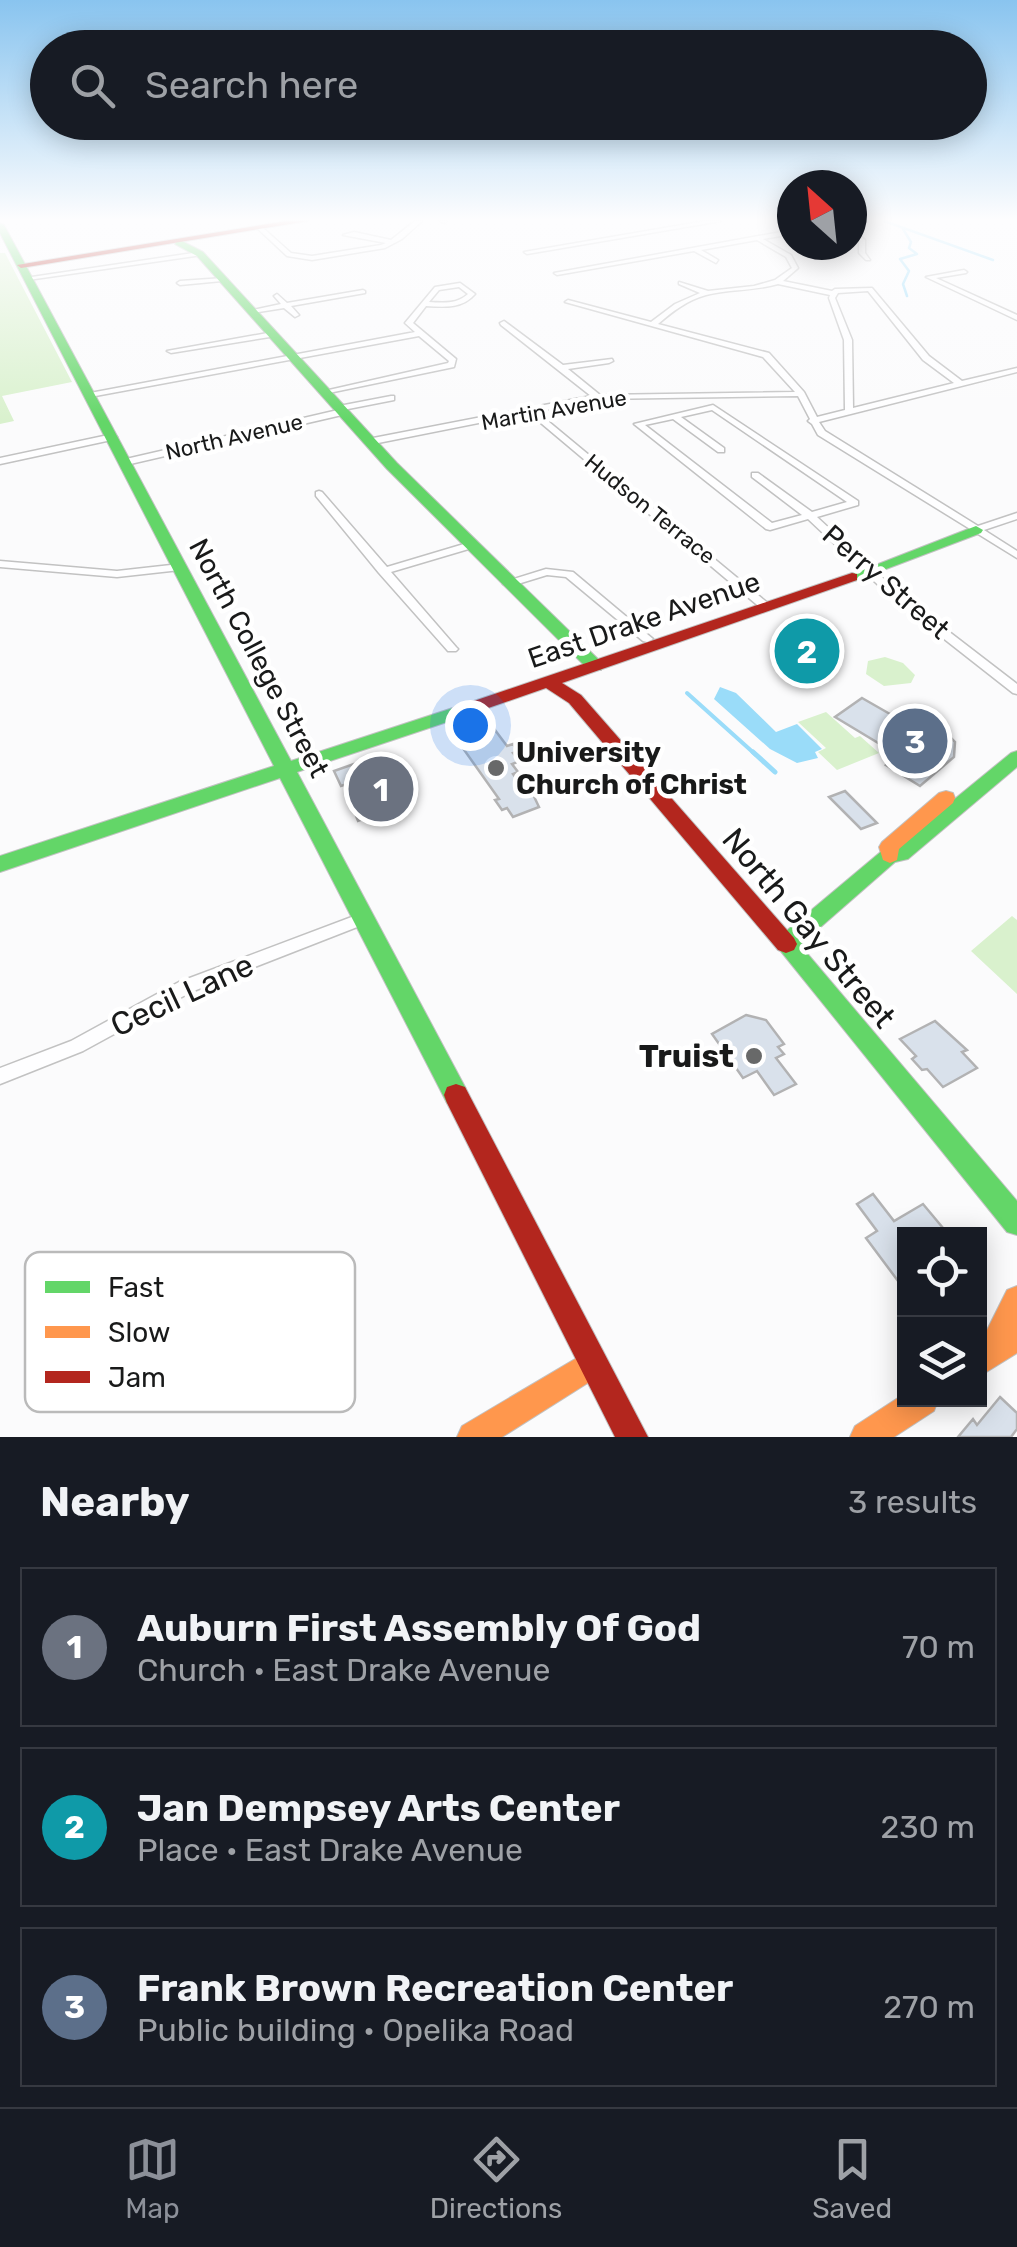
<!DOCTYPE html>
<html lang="en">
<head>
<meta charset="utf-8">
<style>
  body { margin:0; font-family:Rubik,sans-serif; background:#242831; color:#f1f3f6 }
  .controls { position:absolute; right:30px; bottom:30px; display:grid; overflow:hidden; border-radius:0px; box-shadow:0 5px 25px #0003 }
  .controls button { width:90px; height:90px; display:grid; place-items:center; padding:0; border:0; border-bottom:2px solid #363941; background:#171b24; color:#f1f3f6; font:50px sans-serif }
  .compass { position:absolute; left:777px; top:170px; width:90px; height:90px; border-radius:50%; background:#171b24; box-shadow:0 5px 25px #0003; rotate:333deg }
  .you { position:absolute; left:470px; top:725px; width:35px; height:35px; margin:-25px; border:8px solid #fff; border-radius:50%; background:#1a73e8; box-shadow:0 0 0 15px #1a73e833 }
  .badge { display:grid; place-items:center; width:65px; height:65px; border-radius:50%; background:#8c9099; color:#fff; font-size:32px; font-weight:700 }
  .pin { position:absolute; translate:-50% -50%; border:5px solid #fff; box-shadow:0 2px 10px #0006 }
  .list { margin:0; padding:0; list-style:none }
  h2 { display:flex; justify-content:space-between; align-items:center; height:130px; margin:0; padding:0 40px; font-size:42px }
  h2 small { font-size:32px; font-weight:400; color:#9ea1a6 }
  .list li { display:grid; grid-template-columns:65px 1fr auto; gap:30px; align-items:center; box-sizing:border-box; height:160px; margin:0 20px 20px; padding:0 20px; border:2px solid #363941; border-radius:0px }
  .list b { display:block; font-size:38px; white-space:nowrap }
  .list p { margin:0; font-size:32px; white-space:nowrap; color:#9ea1a6 }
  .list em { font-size:32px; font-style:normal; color:#9ea1a6 }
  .icon { flex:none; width:55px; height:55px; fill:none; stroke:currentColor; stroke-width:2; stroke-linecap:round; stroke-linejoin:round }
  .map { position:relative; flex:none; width:1017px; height:1437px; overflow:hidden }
  .search { position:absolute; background:#171b24; box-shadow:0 5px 25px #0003; left:30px; right:30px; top:30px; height:110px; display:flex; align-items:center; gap:25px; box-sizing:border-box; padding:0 35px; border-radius:55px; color:#9ea1a6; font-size:38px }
  .sheet { height:670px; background:#171b24 }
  nav { display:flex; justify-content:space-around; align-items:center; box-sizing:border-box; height:140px; border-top:2px solid #363941; background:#171b24; font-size:28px; color:#9ea1a6 }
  nav a { display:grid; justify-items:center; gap:5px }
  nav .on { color:#8c9099 }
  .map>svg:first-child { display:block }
  .green { fill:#d9f1cd }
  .water { fill:#9adcf9 }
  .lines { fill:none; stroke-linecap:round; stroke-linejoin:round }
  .stream-far2 { stroke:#9adcf9; stroke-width:2.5 }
  .stream-far1 { stroke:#9adcf9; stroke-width:4 }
  .stream { stroke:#9adcf9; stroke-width:5 }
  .building { fill:#d9e1eb; stroke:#b2b2b3; stroke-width:2.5 }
  .street-casing { stroke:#c2c2c2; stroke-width:3 }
  .fast-casing { stroke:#c2c2c2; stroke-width:2 }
  .slow-casing { stroke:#c2c2c2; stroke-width:2 }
  .jam-casing { stroke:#c2c2c2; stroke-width:2 }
  .street { fill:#fefeff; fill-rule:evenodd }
  .fast { fill:#63d668; fill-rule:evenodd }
  .slow { fill:#ff974d; fill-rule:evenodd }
  .jam { fill:#b3261e; fill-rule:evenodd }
  .poi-dot { fill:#686969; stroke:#fff; stroke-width:4 }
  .labels { text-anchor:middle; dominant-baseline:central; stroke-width:9; stroke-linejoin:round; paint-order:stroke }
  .far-street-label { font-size:22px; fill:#191a1a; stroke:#fff }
  .street-label { font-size:28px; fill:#191a1a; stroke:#fff }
  .poi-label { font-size:28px; font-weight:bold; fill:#191a1a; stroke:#fff; text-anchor:start }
  .near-street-label { font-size:32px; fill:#191a1a; stroke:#fff }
  .near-poi-label { font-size:32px; font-weight:bold; fill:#191a1a; stroke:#fff; text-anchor:end }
  .key { fill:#fff; stroke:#bababa; stroke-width:2.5 }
  .key-label { font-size:28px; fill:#191a1a }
</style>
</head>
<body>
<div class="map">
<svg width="1017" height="1437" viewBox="0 0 1017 1437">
  <rect width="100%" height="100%" fill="#fbfbfc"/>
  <path class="green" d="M0,253h5l67,129 -70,14 12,25 -14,3z
    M885,657l18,6 12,12 -4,8 -27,3 -18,-12 2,-13z
    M826,712l29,26 5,-2 19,17 -42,17 -19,-18 8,-4 -28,-26z
    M1012,916l5,4v74l-46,-43z"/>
  <path class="water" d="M720,687l16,6 40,39 21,-8 25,25 -7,3 3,6 -21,5 -27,-14 -56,-50z"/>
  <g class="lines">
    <path class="stream-far2" d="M884,221l109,39
      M903,229l8,13 -2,6 8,6 -17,5 9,12 -6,13 4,12"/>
    <path class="stream-far1" d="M687,693l69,62"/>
    <path class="stream" d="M753,752l22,20"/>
  </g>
  <path class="building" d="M784,636l50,9 -1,11 4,5 -7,2 -1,11 -51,-9z
    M862,698l56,32 7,-5 17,4 13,13 -1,15 -34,29 -34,-21 12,-10 -63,-38z
    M486,718l21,28 6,-2 5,7 -5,2 7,8 -8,3 6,8 -5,2 12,16 5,-2 9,19 -26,10 -6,-9 -5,2 -7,-10 4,-1 -49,-69z
    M368,759l15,21 -11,4 -6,-6 -25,8 -7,-15z
    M845,791l32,32 -16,6 -32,-32z
    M396,793l7,11 -45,17 -5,-13z
    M746,1015l20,5 18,24 -6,3 6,7 -8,4 20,26 -22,11 -17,-24 -14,7 -31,-44z
    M935,1021l32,29 -5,2 15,16 -34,19 -16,-18 -5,1 -10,-11 4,-3 -16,-17z
    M873,1194l21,27 29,-17 25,30h-44v55l-38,-51 11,-7 -20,-27z
    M1000,1397l17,16v16l-6,8h-53l15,-18 4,6z"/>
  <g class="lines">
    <defs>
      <path id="street" d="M415,221h7l-20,18 -17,9 -73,12 -25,-4 -29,-27 5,-1 28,25 21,3 69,-11 5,-2 -43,-8 11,-3 37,8z
        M440,221h7l-3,2z
        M705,221h16l-194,33 -3,-2z
        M852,229l13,11v13l5,7h-4l-7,-7v-13l-7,-6z
        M792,230v4l-29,5 28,16 7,13 -15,13 49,10 3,-2 37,-1 57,68 33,25 55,-13v4l-198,50 6,9 153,95 39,-13v6l-33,11 33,21v7l-199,-123 -6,-11 -4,-3 2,-2 -12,-23 -200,3 -61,13 233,193 1,2 -5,3 -4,-1 -233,-196 -161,32 -4,-3 4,-3 223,-43 -90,-71 -1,-2 4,-2 59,44 49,-6 1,2 -4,2 -41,6 32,26 195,-3 -32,-35 -198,-55 3,-2 83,22 24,-18 25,-11 -21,-9v-2l29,9 46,-5 21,-6 17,-12 -6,-11 -29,-17 -56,10 17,10 -2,3 -22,-12 -137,24 -3,-2zM778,284l52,11 -1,3 15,42 1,70 -28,7 -13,-25 -35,-39 -111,-29c14,-12 29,-24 48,-29 24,-6 48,-4 72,-11zM868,291l55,69 31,23 -101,25 -1,-68 -17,-42 3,-5z
        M200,252l2,3 -174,25 -3,-2z
        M964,270l3,2 -1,1 -30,5 81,37v5l-91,-43z
        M224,278v2l-2,1 -42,4 -3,-2 3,-2z
        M460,283l15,11c-13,15 -31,13 -49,12l-13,17 43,36 -2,8 -130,27 -4,-2 128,-29 1,-2 -30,-25 -329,61 -4,-2 4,-2 325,-61 -10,-9 30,-36zM459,287l9,7c-11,10 -24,9 -39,8l10,-12z
        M363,290l2,1v2l-74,13 8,9 -4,2 -11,-9 -32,5 -4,-2 33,-7 -7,-8 3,-2 10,9z
        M273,332l4,2 -1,2 -105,17 -4,-2z
        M391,396h3v4l-51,10 3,2 -4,3 -216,50 -5,-3 5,-3 212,-49 -3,-2 4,-2z
        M713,405l145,96v4l-41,12 83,77 117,90v10l-4,-1 -121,-95 -84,-79 -38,11 -4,-1 -132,-105zM712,410l135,92 -35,10 -54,-39h-6v4l50,38 -30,8 -127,-98 28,-6 45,33h6v-4l-43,-31z
        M113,434l4,3 -1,2 -116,25v-6z
        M319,491l3,1 65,75 77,-23h8v4l-81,24 65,75 2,2 -2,2h-8l-69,-78 -63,-77v-4z
        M0,561l117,10 63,-7 5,3 -5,3 -63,7 -117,-10z
        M546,569l27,3 80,67 -6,3 -4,-1 -77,-64 -19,-2 -39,12 -5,-3 1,-2z
        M365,912l5,2 3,4 -3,4 -179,70 -108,59 -83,33v-16l71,-27 108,-59z"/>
      <path id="fast" d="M0,223l4,2 287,536 171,-56h12l3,4 -3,4 -177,59 168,315 3,8 -3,8 -9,3 -9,-3 -167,-325 -280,94v-16l274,-90 -274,-533z
        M178,239l25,13 194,211 204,199 2,4 -2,4h-12l-202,-201 -190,-213 -22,-12z
        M976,526l7,4 -2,3 -124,47 -5,1 -7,-4z
        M1017,751v16l-109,92 -13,3 -95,83 217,256v34l-10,-3 -232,-288 3,-6 105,-88 13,-3 115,-94z"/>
      <path id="slow" d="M946,791l7,2 2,5 -2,5 -54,46 -2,11 -7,3 -7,-3 -4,-13 3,-5 57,-49z
        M1017,1286v67l-37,23v-32l27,-54z
        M592,1349l10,5 5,10 -5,10 -100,63h-45l5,-11z
        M904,1394v6h34l-4,11 -40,26h-44l5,-11z"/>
      <path id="jam" d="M286,221h22l-287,47 -4,-3z
        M852,573l5,1v6l-295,103 19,12 213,243 3,6 -3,6 -8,3 -8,-3 -209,-247 -23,-15 -78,27 -9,-6 3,-4z
        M456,1084l9,3 183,350h-33l-168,-334 -3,-8 3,-8z"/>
    </defs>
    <use href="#street" class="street-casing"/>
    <use href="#fast" class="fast-casing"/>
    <use href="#slow" class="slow-casing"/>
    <use href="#jam" class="jam-casing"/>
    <use href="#street" class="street"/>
    <use href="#fast" class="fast"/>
    <use href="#slow" class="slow"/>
    <use href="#jam" class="jam"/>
  </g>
  <linearGradient id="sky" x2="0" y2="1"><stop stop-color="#89c4ef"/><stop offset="0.52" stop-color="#fdfdfe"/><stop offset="1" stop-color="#fdfdfe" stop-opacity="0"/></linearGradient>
  <rect width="1017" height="422" fill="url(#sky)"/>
  <g class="poi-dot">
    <circle cx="496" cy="768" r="10"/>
    <circle cx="754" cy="1056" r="10"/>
  </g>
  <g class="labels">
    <g class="far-street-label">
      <text transform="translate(554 410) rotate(-10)">Martin Avenue</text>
      <text transform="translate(234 437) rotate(-13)">North Avenue</text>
      <text transform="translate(650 509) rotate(39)">Hudson Terrace</text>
    </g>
    <g class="street-label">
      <text transform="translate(886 582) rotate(41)">Perry Street</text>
      <text transform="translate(644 620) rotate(-19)">East Drake Avenue</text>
      <text transform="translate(259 658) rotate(62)">North College Street</text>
    </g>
    <g class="poi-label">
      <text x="516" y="752">University<tspan x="516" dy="32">Church of Christ</tspan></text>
    </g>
    <g class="near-street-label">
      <text transform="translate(809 928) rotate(50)">North Gay Street</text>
      <text transform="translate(182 995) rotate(-25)">Cecil Lane</text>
    </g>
    <g class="near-poi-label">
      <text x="734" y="1056">Truist</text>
    </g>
  </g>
  <rect x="25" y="1252" width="330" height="160" rx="15" class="key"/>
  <rect x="45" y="1281" width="45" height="12" fill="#63d668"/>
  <rect x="45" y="1326" width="45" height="12" fill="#ff974d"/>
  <rect x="45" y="1371" width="45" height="12" fill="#b3261e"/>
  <g class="key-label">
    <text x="108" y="1297">Fast</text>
    <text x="108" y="1342">Slow</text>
    <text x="108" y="1387">Jam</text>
  </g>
</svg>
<div class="controls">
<button><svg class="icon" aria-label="locate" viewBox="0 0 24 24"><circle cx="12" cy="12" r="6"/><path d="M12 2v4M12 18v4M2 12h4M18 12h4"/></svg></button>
<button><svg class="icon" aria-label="layers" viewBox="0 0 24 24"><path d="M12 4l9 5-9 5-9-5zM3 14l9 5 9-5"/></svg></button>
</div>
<svg class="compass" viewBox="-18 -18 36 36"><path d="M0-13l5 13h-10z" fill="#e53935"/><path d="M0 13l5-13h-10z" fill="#9ea1a6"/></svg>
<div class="you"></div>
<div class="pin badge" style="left:381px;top:789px;background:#6b7280">1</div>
<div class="pin badge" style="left:807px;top:651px;background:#0f9aa8">2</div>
<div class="pin badge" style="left:915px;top:741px;background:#5c6f8a">3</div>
<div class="search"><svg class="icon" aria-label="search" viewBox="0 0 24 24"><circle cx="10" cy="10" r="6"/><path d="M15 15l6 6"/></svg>Search here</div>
</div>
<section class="sheet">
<h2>Nearby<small>3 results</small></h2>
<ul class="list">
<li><span class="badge" style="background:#6b7280">1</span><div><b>Auburn First Assembly Of God</b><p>Church · East Drake Avenue</p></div><em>70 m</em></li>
<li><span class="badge" style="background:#0f9aa8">2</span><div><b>Jan Dempsey Arts Center</b><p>Place · East Drake Avenue</p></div><em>230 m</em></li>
<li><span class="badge" style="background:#5c6f8a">3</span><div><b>Frank Brown Recreation Center</b><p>Public building · Opelika Road</p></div><em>270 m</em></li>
</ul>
</section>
<nav>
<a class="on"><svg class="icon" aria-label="map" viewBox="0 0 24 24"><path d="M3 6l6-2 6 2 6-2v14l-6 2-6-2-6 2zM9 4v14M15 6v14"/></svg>Map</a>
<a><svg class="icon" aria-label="directions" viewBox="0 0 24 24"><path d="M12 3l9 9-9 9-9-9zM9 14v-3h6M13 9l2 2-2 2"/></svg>Directions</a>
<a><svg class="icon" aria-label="saved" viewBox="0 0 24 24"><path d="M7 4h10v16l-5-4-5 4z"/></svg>Saved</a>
</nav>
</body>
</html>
